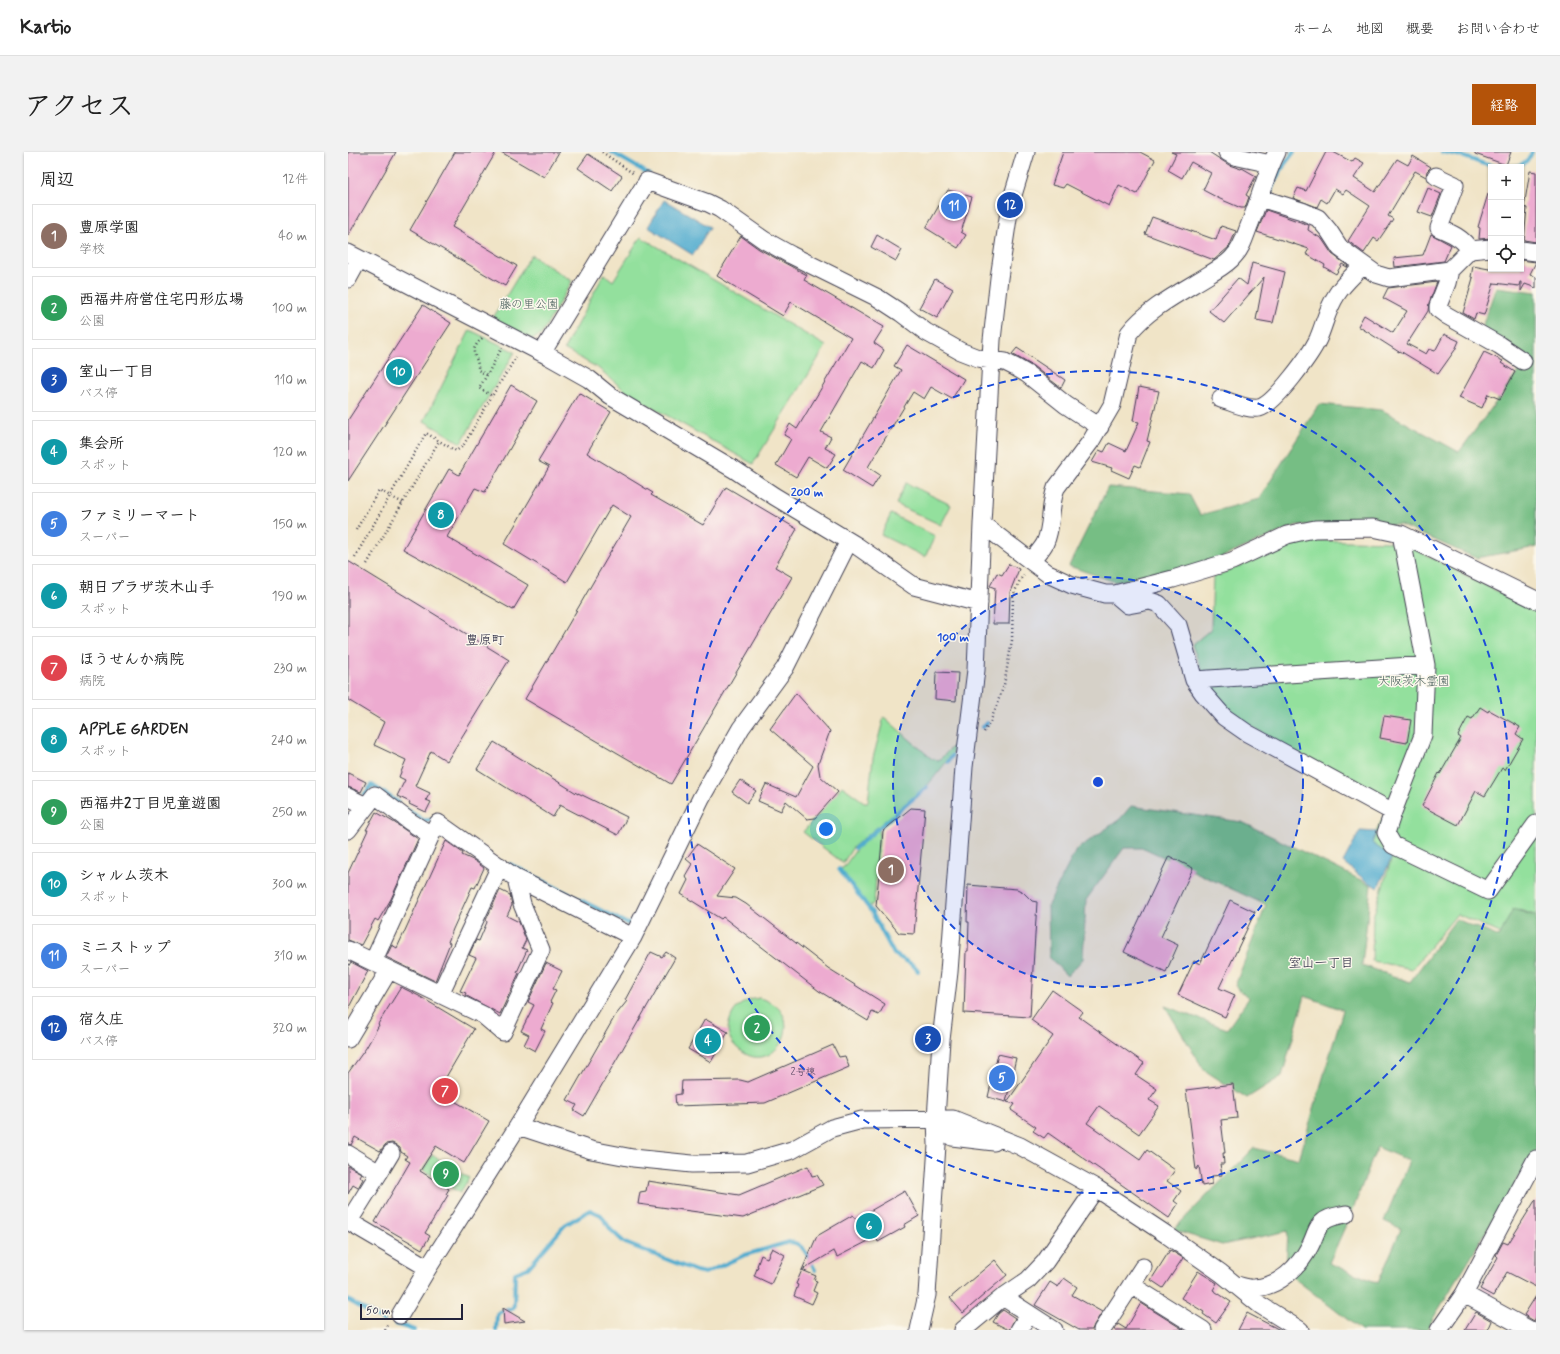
<!DOCTYPE html>
<html lang="ja">
<head>
<meta charset="utf-8">
<style>
  body { margin:0; font-family:Mynerve,"Klee One",sans-serif; background:#f2f2f2; color:#222 }
  .controls { position:absolute; right:12px; top:12px; display:grid; overflow:hidden; border-radius:0px; box-shadow:0 1px 3px #0004 }
  .controls button { width:36px; height:36px; display:grid; place-items:center; padding:0; border:0; border-bottom:1px solid #e0e0e0; background:#fff; color:#222; font:20px sans-serif }
  .scale { position:absolute; left:12px; bottom:10px; width:103px; box-sizing:border-box; padding-left:4px; border:2px solid #22223b; border-top:0; font-size:11px; line-height:14px; white-space:nowrap; color:#22223b; -webkit-text-stroke:3px #fbf7ec; paint-order:stroke }
  .you { position:absolute; left:478px; top:677px; width:14px; height:14px; margin:-10px; border:3px solid #fff; border-radius:50%; background:#1a73e8; box-shadow:0 0 0 6px #1a73e833 }
  .badge { display:grid; place-items:center; width:26px; height:26px; border-radius:50%; background:#b45309; color:#fff; font-size:13px; font-weight:700 }
  .pin { position:absolute; translate:-50% -50%; border:2px solid #fff; box-shadow:0 1px 4px #0006 }
  .list { margin:0; padding:0; list-style:none }
  h2 { display:flex; justify-content:space-between; align-items:center; height:52px; margin:0; padding:0 16px; font-size:17px }
  h2 small { font-size:13px; font-weight:400; color:#767676 }
  .list li { display:grid; grid-template-columns:26px 1fr auto; gap:12px; align-items:center; box-sizing:border-box; height:64px; margin:0 8px 8px; padding:0 8px; border:1px solid #e0e0e0; border-radius:0px }
  .list b { display:block; font-size:15px; white-space:nowrap }
  .list p { margin:0; font-size:13px; white-space:nowrap; color:#767676 }
  .list em { font-size:13px; font-style:normal; color:#767676 }
  .icon { flex:none; width:22px; height:22px; fill:none; stroke:currentColor; stroke-width:2; stroke-linecap:round; stroke-linejoin:round }
  .map { position:relative; flex:none; width:1188px; height:1178px; overflow:hidden; border-radius:0px }
  header { display:flex; align-items:center; gap:24px; box-sizing:border-box; height:56px; padding:0 20px; background:#fff; border-bottom:1px solid #e0e0e0 }
  header strong { font-size:19px }
  nav { display:flex; gap:22px; margin-inline-start:auto; font-size:14px }
  .intro { display:flex; align-items:center; justify-content:space-between; box-sizing:border-box; height:96px; padding:0 24px }
  h1 { margin:0; font-size:28px }
  .button { padding:10px 18px; border-radius:0px; background:#b45309; color:#fff; font-size:14px; font-weight:700 }
  main { display:flex; gap:24px; padding:0 24px }
  aside { flex:1; background:#fff; border-radius:0px; box-shadow:0 1px 3px #0004 }
  .map>svg:first-child { display:block }
  .green { fill:#93e09d; stroke:#5a816c }
  .forest { fill:#76be84; stroke:#4c7060; fill-rule:evenodd }
  .water { fill:#51accf; stroke:#3a6785 }
  .lines { fill:none; stroke-linecap:round; stroke-linejoin:round }
  .stream { stroke:#51accf; stroke-width:4 }
  .building { fill:#edabd0 }
  .minor-casing { stroke:#413f50; stroke-width:19 }
  .path { stroke:#413f50; stroke-width:2.5; stroke-dasharray:1 3; stroke-linecap:butt }
  .minor { stroke:#fff; stroke-width:17 }
  .ring { fill:none; stroke:#1d4ed8; stroke-width:2; stroke-dasharray:7 5 }
  .labels { text-anchor:middle; dominant-baseline:central; stroke-width:3; stroke-linejoin:round; paint-order:stroke }
  .number-label { font-size:10px; fill:#554460 }
  .park-label { font-size:12px; fill:#445b58; stroke:#fbf7ec }
  .neighbourhood-label { font-size:13px; fill:#22223b; stroke:#fbf7ec }
  .centre { fill:#1d4ed8; stroke:#fbf7ec; stroke-width:2 }
  .ring-label { font-size:12px; text-anchor:middle; font-weight:bold; fill:#1d4ed8; stroke:#fbf7ec; stroke-width:3; stroke-linejoin:round; paint-order:stroke }
</style>
</head>
<body>
<header>
<strong>Kartio</strong>
<nav><a>ホーム</a><a>地図</a><a>概要</a><a>お問い合わせ</a></nav>
</header>
<div class="intro"><h1>アクセス</h1><a class="button">経路</a></div>
<main>
<aside>
<h2>周辺<small>12件</small></h2>
<ul class="list">
<li><span class="badge" style="background:#8d6e63">1</span><div><b>豊原学園</b><p>学校</p></div><em>40 m</em></li>
<li><span class="badge" style="background:#2e9e5b">2</span><div><b>西福井府営住宅円形広場</b><p>公園</p></div><em>100 m</em></li>
<li><span class="badge" style="background:#1a4fb4">3</span><div><b>室山一丁目</b><p>バス停</p></div><em>110 m</em></li>
<li><span class="badge" style="background:#0f9aa8">4</span><div><b>集会所</b><p>スポット</p></div><em>120 m</em></li>
<li><span class="badge" style="background:#3f7fe0">5</span><div><b>ファミリーマート</b><p>スーパー</p></div><em>150 m</em></li>
<li><span class="badge" style="background:#0f9aa8">6</span><div><b>朝日プラザ茨木山手</b><p>スポット</p></div><em>190 m</em></li>
<li><span class="badge" style="background:#e0444e">7</span><div><b>ほうせんか病院</b><p>病院</p></div><em>230 m</em></li>
<li><span class="badge" style="background:#0f9aa8">8</span><div><b>APPLE GARDEN</b><p>スポット</p></div><em>240 m</em></li>
<li><span class="badge" style="background:#2e9e5b">9</span><div><b>西福井2丁目児童遊園</b><p>公園</p></div><em>250 m</em></li>
<li><span class="badge" style="background:#0f9aa8">10</span><div><b>シャルム茨木</b><p>スポット</p></div><em>300 m</em></li>
<li><span class="badge" style="background:#3f7fe0">11</span><div><b>ミニストップ</b><p>スーパー</p></div><em>310 m</em></li>
<li><span class="badge" style="background:#1a4fb4">12</span><div><b>宿久庄</b><p>バス停</p></div><em>320 m</em></li>
</ul>
</aside>
<div class="map">
<svg width="1188" height="1178" viewBox="0 0 1188 1178">
  <rect width="100%" height="100%" fill="#fbf7ec"/>
  <filter id="ink" filterUnits="userSpaceOnUse"><feTurbulence type="fractalNoise" baseFrequency=".025" numOctaves="2"/><feDisplacementMap in="SourceGraphic" scale="8" xChannelSelector="R" yChannelSelector="G"/><feConvolveMatrix kernelMatrix="1 2 1 2 8 2 1 2 1" color-interpolation-filters="sRGB"/></filter>
  <filter id="wash" filterUnits="userSpaceOnUse"><feTurbulence type="fractalNoise" baseFrequency=".012" numOctaves="4" result="noise"/><feDisplacementMap in="SourceGraphic" scale="16" xChannelSelector="R" yChannelSelector="G"/><feGaussianBlur stdDeviation="0.9" result="paint"/><feColorMatrix in="noise" values="0 0 0 0 0 0 0 0 0 0 0 0 0 0 0 0 0 1.4 0 .05"/><feComposite in="paint" operator="in"/></filter>
  <g filter="url(#wash)">
    <rect width="100%" height="100%" fill="#f0e4c7"/>
    <path class="green" d="M293,85l185,109 -73,118 -124,-70 -31,-26 -34,-19 40,-75 9,7z
      M183,103l41,26 -31,54 -10,4 -38,-21z
      M122,178l45,22 -54,91 -37,-22z
      M558,331l45,22 -10,20 -45,-21z
      M543,362l44,22 -10,21 -44,-22z
      M956,388l89,2 21,7 122,62v304l-17,-5 -17,24 -45,-20 -45,55 -40,-8 1,-44 19,-60 -21,-14 17,-37 -139,-81 -39,-33 -18,-47 19,-16 2,-52z
      M536,565l48,42 7,1 14,-14v8l-26,32 -74,61 -10,16 -40,-31 39,-46 22,16h4l5,-44z
      M532,676l-6,75 -5,4 -29,-38 4,-2 13,-19z
      M411,846c52,13 18,76 -15,55 -6,-4 -11,-8 -14,-15 -3,-6 -2,-12 0,-18 4,-14 15,-20 29,-22z
      M84,1003l37,23 -9,15 -37,-23z"/>
    <path class="forest" d="M1148,135l40,5v255l-60,11 -76,-33h-103l-96,41 -86,16 -46,-16 39,-79 81,7 11,21 59,-16 60,-95 63,6 77,42 68,-92 -46,-30z
      M783,654l111,16 129,63 -9,80 48,17 46,-63 43,18 14,-28 23,7v234l-110,180h-65l-75,-58 2,-41 -66,14 -49,-15 81,-82 45,11 44,-149 -38,-14 -23,80 -35,22 -43,-28 -39,-64 62,23 22,-31 -14,-12 31,-81 -122,-57h-20l-38,52 -3,59 -16,17 -18,-19 -1,-52 28,-55 44,-31zM1029,995l32,14 -25,60 17,8 -23,54 -49,-20 24,-54z"/>
    <path class="water" d="M316,48l46,27 -17,28 -45,-28z
      M1012,679l17,1 -5,11 20,14 -14,31 -12,-7 -23,-19z"/>
    <g class="lines">
      <path class="stream" d="M263,0l38,22
        M1094,0l20,4 22,8 13,3
        M1162,15c10,-1 18,-4 22,-15
        M922,41c5,-15 14,-29 24,-41
        M635,575l4,-4
        M600,610l4,-6
        M16,643l8,-10 26,17
        M58,657l17,11h11
        M507,696l72,-61
        M162,712l116,59 4,1 3,-3
        M491,717l32,42 23,43 19,11 5,6
        M0,1148l36,21
        M48,1172l18,6
        M148,1178l1,-14 2,-4 13,-3 2,-4 1,-32 13,-5 37,-43 25,-15 11,5 10,15 14,13 71,28 9,2 40,-18 44,-13c15,0 20,17 26,28"/>
    </g>
    <g id="blocks">
      <path class="building" d="M0,0h48l-48,84z
        M107,0h41l-44,75 65,39 -12,20 -95,-56z
        M153,0h58l-15,25z
        M715,0h77l15,8 -18,34 -18,-9 -10,21 -43,-22 -3,4 -11,-3z
        M823,0h38l20,13 12,4 1,-1 14,8 -10,19 3,2 -4,11h-4l-21,-9 -17,-9 8,-17 -20,-11 -9,16 -14,-8 8,-16z
        M978,0h7l19,10 3,-4 9,5 -10,15 21,14 22,-33 11,6 5,-9 18,11 -4,4 -1,6 -11,-6 -27,45 5,3 -15,22 -4,-3 -10,15 -16,-12 22,-35 -24,-16 -3,4 -8,-5 -8,14 -6,-4 -4,8 -24,-9 5,-10 8,3z
        M1127,0h36l-5,13 -31,-11z
        M240,2l34,22 -10,15 -34,-23z
        M1182,19l6,1v70l-12,-2 3,-32 -3,-1z
        M1080,36l13,6 -9,23 -14,-5z
        M600,38l24,7 -11,35 5,3 -8,13 -32,-20z
        M1140,42h3v44l-12,1 1,-11 -2,-1z
        M918,58l43,15 -1,5 14,9 10,15 16,12 -1,1 -5,-3 -6,10 -12,-7 1,-2 -19,-11 3,-5 -52,-17z
        M804,65l64,23 5,-14 15,5 -7,16 -15,13 -69,-26z
        M1083,82l20,11 -7,16 -49,6 -1,-9 29,-3z
        M529,83l25,15 -6,11 -25,-14z
        M393,84l18,13 48,26 -3,5 80,47 -10,16 10,7 -10,18 -12,-7 -41,71 10,5 -6,11 11,6 -9,14 -19,-11 -12,20 -20,-12 15,-26 -7,-4 6,-11 7,5 54,-91 -60,-36 -8,14 -66,-40z
        M1173,108l15,2 -6,12 6,3v11l-11,-4 -4,7v-9h-1l-1,4 -25,-3 -10,32 -8,-2 -2,6 -11,-6 10,-35 -2,-1 2,-11 16,3h32z
        M904,111l33,9 -12,51 -17,-3 8,-43 -40,46 -15,-12 29,-33 9,7z
        M587,127l18,10 -16,29 -18,-10z
        M1089,130l-8,21 -1,8 -21,33 19,10 3,-5 6,2 9,-17 15,7 -4,9 -17,24 -38,-23 -1,1 -41,-26 6,-11 29,18 14,-22 -24,-13 5,-10z
        M75,153l28,18 -103,158v-61z
        M559,193l57,34 -12,20 -21,-12 -7,12 -11,-7 -45,75 12,8 -8,13 -29,-18 58,-100 -7,-4z
        M669,196l48,32 -4,8 -28,-22 -21,-12z
        M1136,200l19,9 -2,2 14,9 -15,27 -12,-5 -6,14 -23,-10z
        M163,233l26,16 -52,91 -10,-4 -28,49 81,48 -15,25 -110,-61 46,-80 10,6z
        M791,235l20,4 -12,50 3,1 -10,25 -5,-2 -6,13 -18,-8 1,-2 -20,-6 7,-12 5,2 5,-9 17,8 13,-29 -6,-1z
        M231,241l32,19 -24,41 66,40 -2,2 52,30 23,-38 71,42 -22,38 17,10 -121,207 -146,-85 106,-182 -19,-12 -45,77 -63,-38 45,-77 -11,-6z
        M0,409l161,99 -62,101 -16,-10 -16,35 15,7 -4,7 5,2 -5,10 -17,-8 1,-2 -13,-6 8,-16 -6,-3 7,-17 -32,-15 10,-23 -36,-22z
        M661,412l10,5 -9,23 -1,32h-16l2,-36 -5,-2 7,-13 5,2z
        M588,520l22,1 -2,28 -21,-2z
        M448,541l34,38 -12,33 2,12 18,16 -23,26 -8,1 -21,-18 -5,10 -23,-10 8,-17 30,13 17,-31 -43,-37z
        M1132,555l8,5 1,-2 31,17 -4,7 7,5 -18,31 -3,-2 -17,28 -9,-5 -18,34 -36,-19 17,-33 1,1 21,-36 -3,-2 10,-19 4,2z
        M1036,564l27,4 -4,23 -27,-5z
        M146,590l84,52v-1l49,24 -9,18 -58,-30 -7,12 -76,-48z
        M0,621l18,9 -5,10 -13,-5z
        M392,628l16,11 -9,12 -15,-11z
        M563,656l14,1 -11,125 -15,-1 -23,-27 7,-75z
        M28,660l19,11 23,16 -27,60 -13,22 -3,-2 -14,26 -13,-5v-67l20,-43h-2z
        M98,689l17,12 -1,2 13,6 9,7 -9,20 -3,-1 -19,42 -5,13 2,1 -15,38 -49,-24 6,-12 5,3z
        M349,692l38,25 -18,27 19,2 10,6 82,64 57,36 -6,11 -7,-3 -4,9 -49,-30 -96,-74 -2,2 -40,-25 7,-14 -3,-4 7,-12 -6,-5z
        M821,704l24,12 -32,69 17,8 -12,27 -42,-20z
        M620,733l49,4 6,3 9,9 5,1 -7,115 -66,-4 2,-62h2l1,-29h-2z
        M152,738l10,5 2,10 -5,11 12,6 7,18 -4,8 5,2 -10,22 2,1 -19,41 -35,-19 1,-2 -6,-2 16,-33 -7,-3 7,-15 3,1 8,-19 -1,-2z
        M882,748l25,12 -36,76 16,7 -10,22 -47,-22 16,-34 6,3z
        M303,800l11,5 4,-5 9,6 -91,158 -10,-6 3,-5 -10,-5 48,-84 12,-15 -2,-1z
        M3,810l17,9 -20,38v-42z
        M198,811l16,8 -9,18 3,1 -6,12 3,1 -12,26 4,2 -10,20 -11,-6 5,-10 -8,-4 13,-26 -6,-3z
        M53,835l18,9 55,33 -32,55 2,11 45,26 -25,42 -28,-17 -16,25 29,18 -3,5 2,1 -23,38 5,3 -8,13 -47,-27 35,-60 -5,-3 2,-3 -6,-4 -1,-4 -4,-3 -4,-2 -6,1 -6,7 -25,-14 -4,8 -3,-1v-71l18,-25 13,-23 -1,-1z
        M704,838l31,22 -4,5 65,46 -8,12 21,14 -8,11 10,6 -20,28 -40,-28 -12,17 53,37 7,-10 28,20 -8,11 14,10 -7,10 4,3 -9,14 -121,-85 -4,5 -11,-7 3,-4 -25,-17 4,-6 -8,-2 46,-66 -22,-16z
        M357,867l23,13 -17,30 -23,-13z
        M485,893l6,12 6,-1 4,11 -84,36 -89,3 -1,-11 6,-1 1,-13 58,-1 8,2z
        M650,902l18,4 -10,44 -18,-5z
        M885,932l4,34 -16,2 4,33h-2l1,11h-4l2,11 -10,1v8l-10,2 -3,-20 -3,4 -10,-80z
        M0,1014l13,7 -2,3 4,3 -5,9 -5,-3 -5,9z
        M460,1014l4,10 5,-1 6,10 -80,33 -105,-14 2,-12 6,-1 2,-10 91,14z
        M557,1039l14,25 -15,9 1,2 -27,15 -2,-5 -39,20 -3,-6 -32,19 15,-34 36,-21 3,4z
        M1188,1047v88l-29,-15 -14,24 -13,-7 18,-32 -2,-2 7,-13 5,2z
        M424,1096l13,7 -14,29 -17,-8 4,-10h-1l4,-11 6,3z
        M822,1098l13,8 -20,30 -12,-8z
        M647,1108l12,15 -44,38 -13,-15z
        M454,1118l14,6 -2,4 3,1 -4,10 4,2 -5,11 -18,-8 4,-11 -2,-1z
        M850,1119l19,12 -4,7 18,12 -15,21 -13,-9 1,-2 -23,-14z
        M716,1126l13,9 -5,8 30,17 -8,13 -2,5h-13l-44,-25 15,-23 8,5z
        M1188,1144v21l-2,4 -10,-6z
        M793,1151l16,10 27,17h-70l4,-6 8,5z
        M155,1156l22,13 -21,3z
        M655,1158l12,8 -6,12 -16,-8 5,-8z
        M1128,1160l16,9 -4,9h-23z
        M899,1161l33,17h-42z"/>
    </g>
  </g>
  <g filter="url(#ink)">
    <use href="#blocks" fill-opacity="0" stroke="#413f50" stroke-width="1"/>
    <g class="lines">
      <defs>
        <path id="minor" d="M879,0l7,4 37,8
          M1088,24l19,9 -16,43c12,5 24,10 31,22
          M299,29l61,22 12,6 44,31 27,15 87,43 23,15 25,19 34,19 18,7 27,4 10,5 12,7 39,31 34,22
          M912,46l42,13 16,7 11,13 11,17 36,26 13,4 61,-8 20,-20 21,-2
          M1173,98l15,2
          M0,101l202,104 39,22 21,17 125,74 39,26 83,50 57,40 65,17
          M1102,118l-3,13 -9,23v3l8,6 53,30 24,16
          M0,127l11,-20
          M194,201l102,-167
          M873,247c11,3 26,11 38,9 16,-4 52,-54 59,-69 7,-16 9,-30 19,-45 7,-11 18,-20 26,-29
          M634,372l66,50 24,11 33,9h10l58,-15 59,-18 55,-26 13,-3 15,-3 58,-1 28,6 135,66
          M1053,382l25,131 -3,70 -30,77 -7,21 7,12 95,46 48,-67
          M684,409c4,-6 10,-12 13,-18 8,-17 4,-37 11,-55l35,-47 21,-36 17,-72c19,-25 54,-42 81,-59 8,-5 18,-10 24,-18 8,-8 11,-20 15,-30 10,-24 16,-51 28,-74
          M767,442l13,11 22,-4 9,3 19,21 16,55 9,13 21,24 23,16 146,79
          M846,528l232,-15
          M0,645l18,9
          M0,678l27,-35 34,26 22,14 7,-12 78,55 117,59
          M0,798l135,65 20,17 38,-82 -19,-46 -6,-26
          M25,810l58,-127
          M92,842l60,-128
          M0,887l41,-69
          M588,967l16,18 42,5
          M170,974l73,24 42,8 59,6 55,-1 45,-13 40,-22 30,-8 91,-1 67,27 76,42 71,47 54,38 39,32 40,25
          M0,1002l31,19 -30,48
          M31,1021l12,-20
          M0,1069l80,47
          M783,1133l72,45
          M888,1133c6,1 12,4 18,3 25,-1 45,-21 56,-42 4,-7 7,-20 13,-24 7,-6 15,-6 23,-8
          M1116,1142l66,36
          M655,1145l51,33
          M52,1163l28,-47 90,-142 115,-189 68,-139 40,-70 44,-60 64,-127
          M571,1178l8,-35 10,-150 -1,-26 5,-79 8,-68 15,-205 12,-97 6,-146 10,-184 7,-62 11,-73 16,-53
          M615,1178l40,-33 25,-17 17,-18 51,-74
          M671,1178l10,-16
          M754,1178l41,-63
          M1091,1178l25,-36 72,-135"/>
      </defs>
      <use href="#minor" class="minor-casing"/>
      <path class="path" d="M254,0l32,22
        M134,186c-16,17 -3,15 -4,32l9,5 15,-27
        M139,223l-8,13 13,8 24,-39
        M8,378l23,-40 24,13
        M7,405l71,-124 30,18 7,-5 29,-50
        M19,412l72,-123
        M636,580l7,-12 13,-35 8,-45 1,-44 7,-16 4,-5
        M37,1178l3,-7"/>
      <use href="#minor" class="minor"/>
    </g>
  </g>
  <circle cx="750" cy="630" r="205" fill="#1d4ed8" fill-opacity=".12"/>
  <g class="ring">
    <circle cx="750" cy="630" r="205"/>
    <circle cx="750" cy="630" r="411"/>
  </g>
  <g class="labels">
    <g class="number-label">
      <text x="455" y="920">2号棟</text>
    </g>
    <g class="park-label">
      <text x="181" y="153">藤の里公園</text>
      <text x="1066" y="530">大阪茨木霊園</text>
    </g>
    <g class="neighbourhood-label">
      <text x="137" y="488">豊原町</text>
      <text x="973" y="811">室山一丁目</text>
    </g>
  </g>
  <circle cx="750" cy="630" r="6" class="centre"/>
  <g class="ring-label">
    <text x="459" y="344">200 m</text>
    <text x="605" y="489">100 m</text>
  </g>
</svg>
<div class="controls">
<button>+</button>
<button>−</button>
<button><svg class="icon" aria-label="locate" viewBox="0 0 24 24"><circle cx="12" cy="12" r="6"/><path d="M12 2v4M12 18v4M2 12h4M18 12h4"/></svg></button>
</div>
<div class="scale">50 m</div>
<div class="you"></div>
<div class="pin badge" style="left:543px;top:718px;background:#8d6e63">1</div>
<div class="pin badge" style="left:409px;top:876px;background:#2e9e5b">2</div>
<div class="pin badge" style="left:580px;top:887px;background:#1a4fb4">3</div>
<div class="pin badge" style="left:360px;top:889px;background:#0f9aa8">4</div>
<div class="pin badge" style="left:654px;top:926px;background:#3f7fe0">5</div>
<div class="pin badge" style="left:521px;top:1074px;background:#0f9aa8">6</div>
<div class="pin badge" style="left:97px;top:939px;background:#e0444e">7</div>
<div class="pin badge" style="left:93px;top:363px;background:#0f9aa8">8</div>
<div class="pin badge" style="left:98px;top:1022px;background:#2e9e5b">9</div>
<div class="pin badge" style="left:51px;top:220px;background:#0f9aa8">10</div>
<div class="pin badge" style="left:606px;top:54px;background:#3f7fe0">11</div>
<div class="pin badge" style="left:662px;top:53px;background:#1a4fb4">12</div>
</div>
</main>
</body>
</html>
